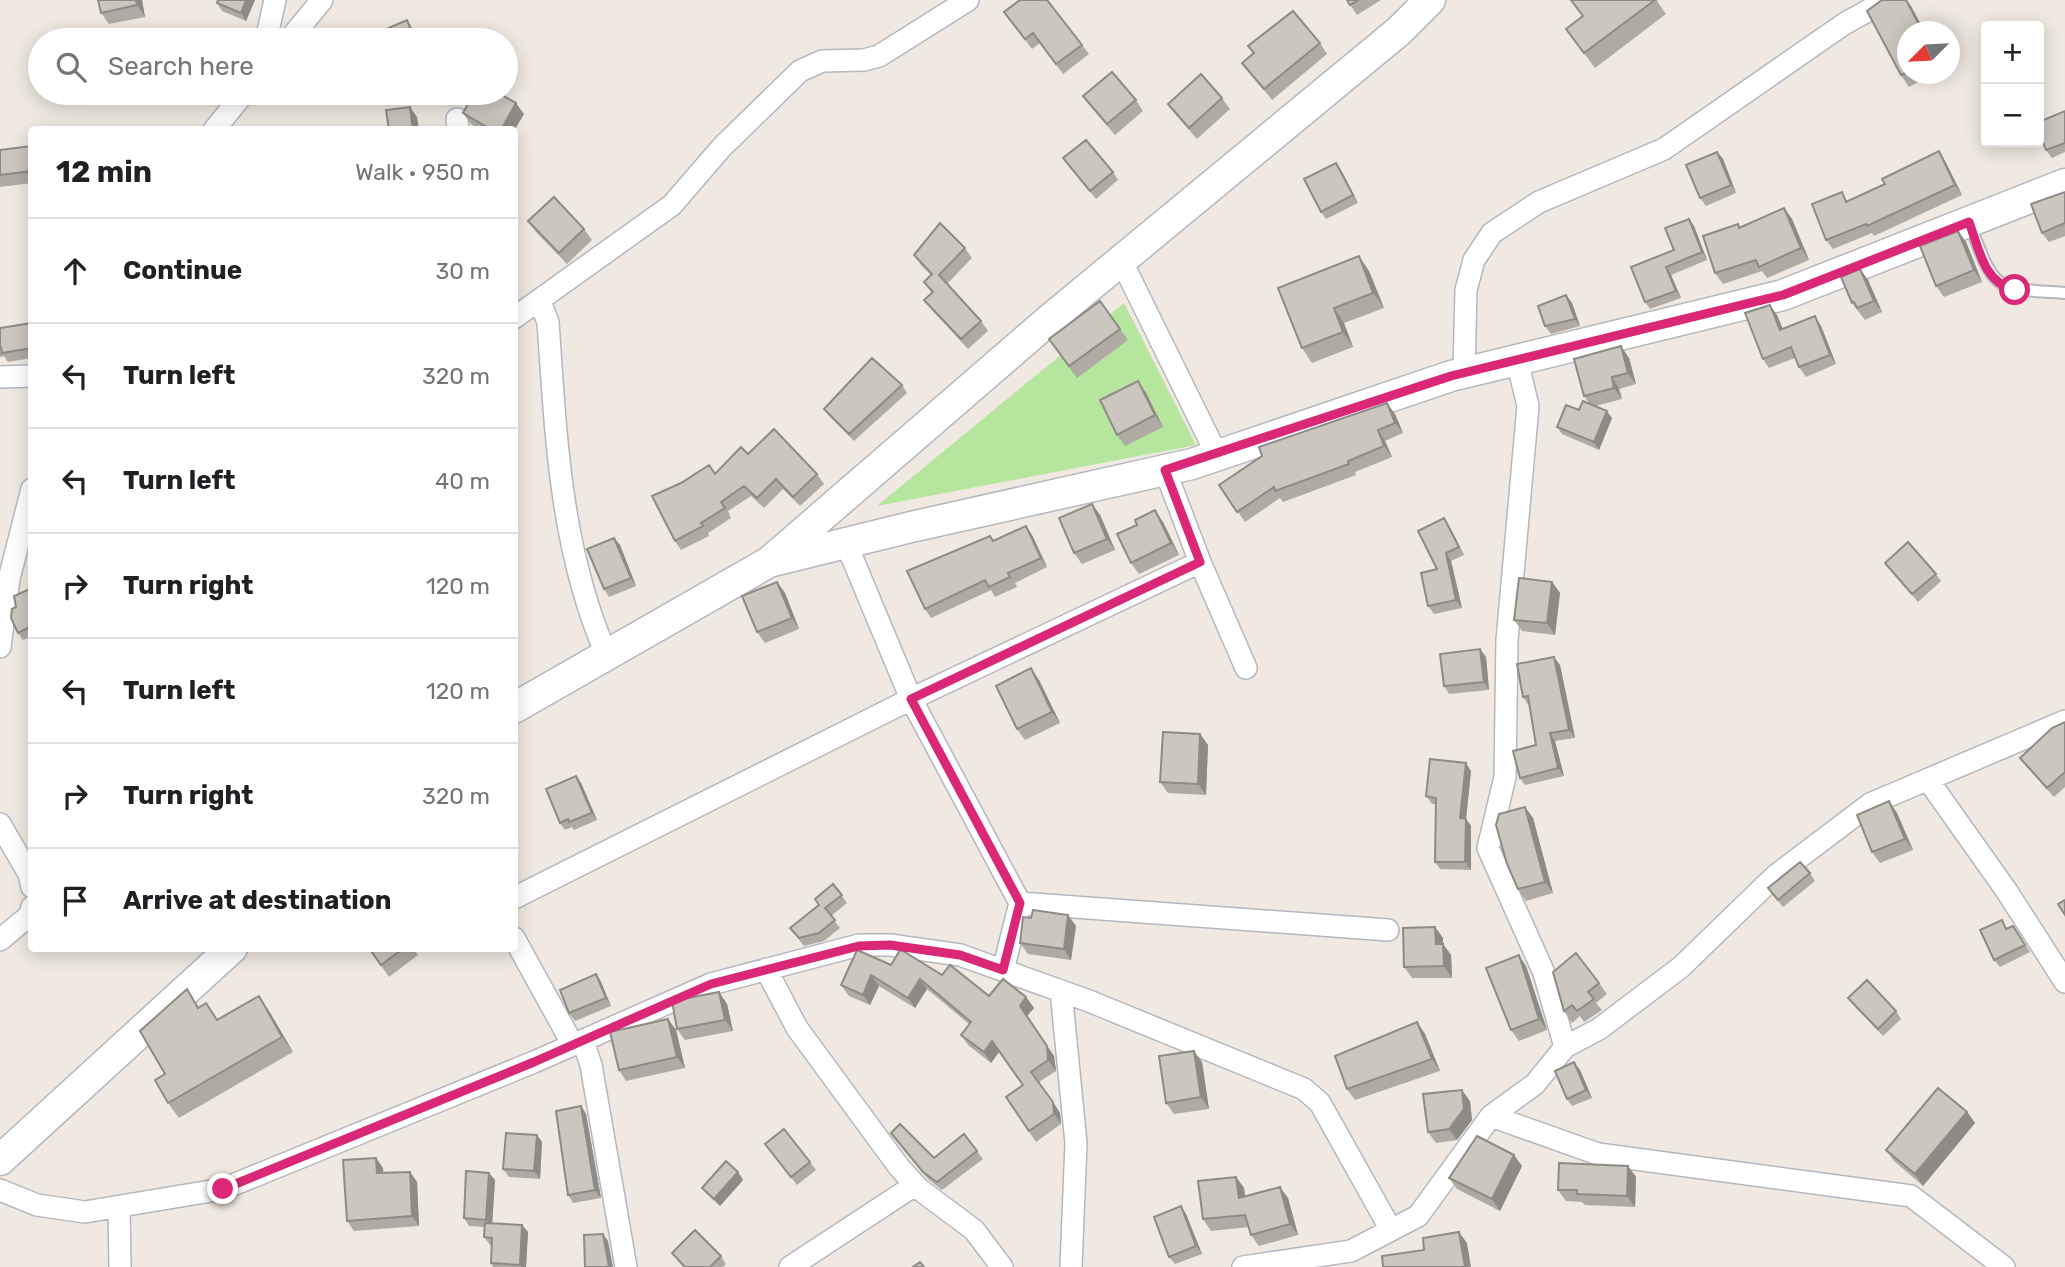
<!DOCTYPE html>
<html lang="en">
<head>
<meta charset="utf-8">
<style>
  body { margin:0; font-family:Rubik,sans-serif; background:#f2f2f2; color:#202124 }
  .controls { position:absolute; right:21px; top:21px; display:grid; overflow:hidden; border-radius:7px; box-shadow:0 4px 18px #0003 }
  .controls button { width:63px; height:63px; display:grid; place-items:center; padding:0; border:0; border-bottom:2px solid #e0e0e0; background:#fff; color:#202124; font:35px sans-serif }
  .compass { position:absolute; left:1897px; top:21px; width:63px; height:63px; border-radius:50%; background:#fff; box-shadow:0 4px 18px #0003; rotate:246deg }
  .stop { position:absolute; width:21px; height:21px; margin:-16px; border:5px solid #db2777; border-radius:50%; background:#fff }
  .stop.end { background:#db2777; border-color:#fff; box-shadow:0 2px 7px #0008 }
  .list { margin:0; padding:0; list-style:none }
  h2 { display:flex; justify-content:space-between; align-items:center; height:91px; margin:0; padding:0 28px; font-size:30px }
  h2 small { font-size:23px; font-weight:400; color:#757577 }
  .list li { display:grid; grid-template-columns:46px 1fr auto; gap:21px; align-items:center; box-sizing:border-box; height:105px; padding:0 28px; border-top:2px solid #e0e0e0 }
  .list b { display:block; font-size:26px; white-space:nowrap }
  .list em { font-size:23px; font-style:normal; color:#757577 }
  .icon { flex:none; width:38px; height:38px; fill:none; stroke:currentColor; stroke-width:2; stroke-linecap:round; stroke-linejoin:round }
  .map { position:relative; flex:none; width:2065px; height:1267px; overflow:hidden }
  .search { position:absolute; background:#fff; box-shadow:0 4px 18px #0003; left:28px; top:28px; width:490px; height:77px; display:flex; align-items:center; gap:18px; box-sizing:border-box; padding:0 24px; border-radius:38px; color:#757577; font-size:26px }
  .panel { position:absolute; background:#fff; box-shadow:0 4px 18px #0003; left:28px; top:126px; width:490px; height:826px; border-radius:7px }
  .map>svg:first-child { display:block }
  .green { fill:#b6e59e }
  .lines { fill:none; stroke-linecap:round; stroke-linejoin:round }
  .lane-casing { stroke:#b4b7c1; stroke-width:14 }
  .street-casing { stroke:#b4b7c1; stroke-width:24 }
  .secondary-casing { stroke:#b4b7c1; stroke-width:33 }
  .lane { stroke:#fff; stroke-width:10 }
  .street { stroke:#fff; stroke-width:21 }
  .secondary { stroke:#fff; stroke-width:30 }
  .wall { fill:#afaba4 }
  .shaded-wall { fill:#8e8b86 }
  .building { fill:#cbc7bf; stroke:#8e8b86; stroke-width:2 }
  .route { stroke:#db2777; stroke-width:9 }
</style>
</head>
<body>
<div class="map">
<svg width="2065" height="1267" viewBox="0 0 2065 1267">
  <rect width="100%" height="100%" fill="#efe9e1"/>
  <path class="green" d="M1124,303l72,142 -319,61z"/>
  <g class="lines">
    <defs>
      <path id="lane" d="M1970,225c26,68 23,63 95,68"/>
      <path id="street" d="M266,40l9,-40
        M289,40l33,-40
        M457,119l1,11
        M214,130l30,-37
        M1121,260l96,195
        M540,302l8,20c8,114 12,227 59,334
        M514,318l158,-113 50,-58 78,-76 22,-10 42,-1 15,-4 89,-56
        M1464,373l2,-83 8,-30 18,-27 47,-31 125,-53 180,-125 43,-24
        M0,377l32,-1
        M1165,470l35,92 46,106
        M846,543l65,156 109,204 -17,67
        M0,647l9,-68 23,-90
        M1928,780l78,110 59,92
        M0,824l29,50 3,13
        M514,898l397,-199 289,-137
        M1020,903l368,27
        M514,938l59,107
        M0,940l30,-25 2,-8
        M766,969l31,59 102,139 20,22 55,41 28,37
        M1061,991l15,152 -5,124
        M583,1041l8,24 35,202
        M1565,1047l34,-18 82,-62 94,-91 95,-72 195,-83
        M1491,1116l107,38 313,42 93,71
        M0,1190l37,15 48,7 138,-23 311,-127 177,-78 148,-39h31l70,10 129,46 215,88 16,14 71,127
        M119,1207l1,60
        M790,1267l125,-82
        M1243,1267l108,-16 67,-35 73,-100 44,-32 30,-37 -21,-74 -56,-125 17,-71 2,-137 21,-234 -11,-46"/>
      <path id="secondary" d="M769,562l142,-35 281,-63 259,-88 332,-81 282,-111
        M514,708l255,-146 280,-242 350,-289 31,-31
        M0,1160l232,-212"/>
    </defs>
    <use href="#lane" class="lane-casing"/>
    <use href="#street" class="street-casing"/>
    <use href="#secondary" class="secondary-casing"/>
    <use href="#lane" class="lane"/>
    <use href="#street" class="street"/>
    <use href="#secondary" class="secondary"/>
  </g>
  <path class="wall" d="M98,0h44l3,17 -36,7 -8,-11z
    M255,0l-9,21 -24,-10 -5,-8z
    M1347,0h34l-24,15z
    M1570,0h88l-1,1 9,13 -71,54 -29,-39 17,-12z
    M1882,0h25l4,6 -3,26v42h11l3,6 -13,7 -8,-12z
    M1004,12l78,33 7,9 -26,20 -23,-31 -8,6z
    M1320,43l7,11 -55,46 -30,-37 11,-10 -5,-7z
    M1083,96l53,4 7,11 -28,24 -24,-28z
    M1222,98l8,11 -33,30 -21,-24 -8,-11z
    M2065,111v41l-13,6 -6,-8z
    M463,113l61,1 -10,16h-34l-9,-6z
    M32,146v37l-32,4v-37z
    M1717,152l6,7 13,34 -30,13 -6,-8z
    M1063,158l50,14 5,8 -22,19z
    M1945,161l17,34 -88,41 -2,-3 -39,16 -7,-9 23,-39z
    M1341,170l17,33 -32,16 -5,-7z
    M2065,192v44l-16,6 -7,-9z
    M1784,208l8,11 17,41 -42,18 -5,-7 -39,13 -8,-11 25,-45z
    M1689,219l5,7 13,34 -36,15 10,23 -31,11 -5,-7 29,-52z
    M528,221l56,8 8,11 -25,24 -31,-32z
    M1958,231l8,11 16,40 -38,15 -8,-11z
    M965,248l7,10 -25,26 34,37 7,10 -20,18 -36,-39 -8,-10 8,-7 -8,-11 7,-7 -10,-10 -7,-10z
    M1860,269l8,11 14,32 -17,8 -13,-17z
    M1369,271l15,37 -40,15 9,24 -41,16 -10,-15 -24,-60z
    M1566,295l6,8 8,23 -29,8 -6,-8z
    M1100,301l28,39 -51,38 -28,-39z
    M1777,315l6,14 32,-13 6,10 15,38 -30,13 -7,-10 -4,-9 -26,10 -6,-9z
    M32,323v35l-24,4 -4,-6 -4,1v-29z
    M1629,358l7,26 -17,5 3,10 -27,7 17,12 -13,32 -37,-16 -5,-7 22,-17 11,-6 -6,-8z
    M1138,381l8,12 17,34 -38,19 -8,-11z
    M902,385l5,8 -53,48 -25,-25 -5,-7z
    M1395,414l8,19 -18,8 7,16 -37,15 1,3 -73,27 -3,-4 -35,24 -26,-37z
    M748,454l69,20 7,10 -24,22 -17,-17 -19,19 -13,-12 -23,15 3,7 -23,15 1,3 -28,14 -6,-9 40,-67z
    M1092,504l8,11 15,35 -33,14 -8,-11z
    M1444,518l5,8 15,29 -13,6 11,47 -28,6 -6,-8 9,-37z
    M1163,522l16,33 -40,19 -8,-11z
    M1032,535l15,32 -32,16 2,4 -22,10 -4,-7 -60,28 -6,-9 69,-68z
    M614,538l6,7 16,41 -27,11 -5,-8z
    M1885,563l51,11 5,7 -23,21z
    M777,582l8,11 14,36 -34,14 -8,-11z
    M1552,582l8,11 -5,42 -33,-4 -8,-11z
    M32,588v48l-9,4 -5,-7 -2,-26z
    M1486,657l3,33 -40,4 -5,-8z
    M1560,665l15,73 -20,3 9,35 -39,9 -5,-7 16,-33 -7,-40h-1l-5,-8z
    M1039,680l21,43 -35,17 -8,-11z
    M2065,722v65l-11,10 -27,-30 -7,-9z
    M1200,734l8,11 -2,50 -38,-2 -8,-11z
    M1471,771l-5,48 5,7v44l-31,-1 -5,-7 1,-58h-4l-6,-8z
    M576,776l5,7 16,37 -23,10 -2,-3 -7,3 -5,-7z
    M1889,801l8,12 16,37 -33,13 -8,-11z
    M1525,807l8,11 20,75 -27,8 -8,-12z
    M1810,873l5,8 -32,26 -15,-19z
    M833,884l14,19 -16,13 9,12 -16,13 -20,5 -14,-18 29,-23z
    M1031,918l45,8 -5,34 -43,-6 -8,-11z
    M2013,926l17,26 -30,15 -6,-7 14,-32z
    M1435,927l8,11v6l8,11 1,23h-40l-8,-11z
    M369,948h44l5,7 -29,22z
    M891,965l51,10 47,21 37,1 8,11 -7,8 27,40 2,15 -17,11 21,31 1,11 -25,18 -30,-45 17,-12 -24,-33 -8,11 -23,-18 -7,-10 8,-11 -42,-35 -12,19 -36,-22 -9,19 -21,-9 -8,-11z
    M1526,966l21,64 -28,11 -8,-11z
    M596,974l5,8 10,24 -36,15 -6,-8z
    M1599,983l8,11 -11,9 6,7 -18,12 -4,-6 -8,7 -8,-12z
    M719,992l8,12 6,27 -48,9 -8,-11z
    M259,996l10,15 24,41 -114,66 -11,-15 -3,-29 34,-67 19,13z
    M1848,998l48,13 5,8 -18,17 -29,-30z
    M668,1019l8,11 9,38 -59,13 -7,-11z
    M1417,1022l8,12 15,37 -85,29 -8,-11z
    M1202,1062l7,47 -35,5 -8,-11z
    M1580,1070l12,28 -20,8 -5,-7z
    M1470,1101l2,19 -15,20 -21,3 -8,-11z
    M581,1106l5,8 15,84 -28,5 -5,-8z
    M1967,1112l8,11 -52,63 -29,-25 -8,-11z
    M891,1133l43,25 30,-24 19,25 -41,31 -14,-11z
    M537,1135l5,7 -2,37 -31,-2 -6,-8z
    M771,1152l39,10 6,8 -19,15z
    M1522,1166l-22,45 -43,-22 -8,-11z
    M1628,1166l8,11 -1,30 -50,-2 -3,-3 -16,-1 -8,-11z
    M383,1168v5l27,-1 7,10 2,44 -65,5 -7,-10z
    M738,1172l5,8 -23,26 -12,-11 -6,-7z
    M489,1173l6,7 -3,43 30,2 6,7 -2,35h-33l-2,-4 1,-18h-2l-6,-8 1,-10 -16,-1 -5,-8z
    M1236,1177l8,11 1,8 43,2 10,37 -39,11 -8,-11 -2,-8 -38,4 -8,-12z
    M1181,1206l5,8 16,40 -27,10 -6,-7z
    M672,1253l49,3 5,8 -3,3h-40z"/>
  <path class="shaded-wall" d="M136,0h6l3,17 -8,-12z
    M246,0h9l-9,21 -5,-8z
    M1906,0l5,6 14,26h-2z
    M407,20l5,8 5,12h-2z
    M516,103l8,11 -10,17v-1h-13z
    M410,107l7,10 2,13h-6z
    M1939,151l6,10 17,34 -7,-10z
    M1717,152l6,7 13,34 -5,-8z
    M1336,163l5,7 17,33 -5,-8z
    M1784,208l8,11 17,41 -8,-12z
    M1689,219l5,7 13,34 -5,-8z
    M1958,231l8,11 16,40 -8,-12z
    M1359,256l10,15 15,37 -11,-15z
    M1666,267l5,8 10,23 -5,-7z
    M1860,269l8,11 14,32 -8,-11z
    M1566,295l6,8 8,23 -5,-7z
    M1770,305l7,10 10,25 -7,-10z
    M1334,308l10,15 9,24 -10,-15z
    M1815,316l6,10 15,38 -6,-9z
    M1621,346l8,12 7,26 -8,-11z
    M1612,377l7,12 3,10 -8,-11z
    M1138,381l8,12 17,34 -8,-12z
    M1387,403l8,11 8,19 -8,-10z
    M1607,411l5,7 -13,32 -5,-8z
    M1378,430l7,11 7,16 -8,-11z
    M1092,504l8,11 15,35 -8,-11z
    M1155,510l8,12 16,33 -8,-12z
    M1444,518l5,8 15,29 -5,-8z
    M1026,526l6,9 15,32 -6,-9z
    M614,538l6,7 16,41 -5,-8z
    M1446,553l5,8 11,47 -6,-8z
    M777,582l8,11 14,36 -7,-11z
    M1552,582l8,11 -5,42 -8,-12z
    M1480,649l6,8 3,33 -5,-8z
    M1554,657l6,8 15,73 -6,-8z
    M1031,668l8,12 21,43 -8,-11z
    M1550,733l5,8 9,35 -6,-8z
    M1200,734l8,11 -2,50 -8,-11z
    M1466,763l5,8 -5,48 5,7v44l-6,-8 -5,-44z
    M576,776l5,7 16,37 -5,-7z
    M1889,801l8,12 16,37 -8,-11z
    M1525,807l8,11 20,75 -8,-11z
    M1068,915l8,11 -5,34 -7,-11z
    M1435,927l8,11v17l-7,-11z
    M1443,944l8,11 1,23 -8,-12z
    M1519,955l7,11 21,64 -8,-11z
    M596,974l5,8 10,24 -5,-8z
    M871,975l8,11 -9,19 -7,-10z
    M920,979l7,10 -12,19 -7,-10z
    M719,992l8,12 6,27 -8,-11z
    M259,996l10,15 24,41 -11,-15z
    M1026,997l8,11 -7,8 27,40 2,15 -8,-11 -28,-54z
    M668,1019l8,11 9,38 -8,-11z
    M1417,1022l8,12 15,37 -8,-12z
    M992,1041l7,11 -8,11 -7,-11z
    M1194,1051l8,11 7,47 -8,-12z
    M1574,1062l6,8 12,28 -6,-8z
    M1462,1090l8,11 2,19 -15,20 -8,-11z
    M1053,1102l7,11 1,11 -7,-10z
    M581,1106l5,8 15,84 -6,-8z
    M1967,1112l8,11 -52,63 -8,-12z
    M537,1135l5,7 -2,37 -6,-8z
    M1514,1155l8,11 -22,45 -8,-12z
    M376,1158l7,10 1,15 -7,-10z
    M1628,1166l8,11 -1,30 -8,-11z
    M410,1172l7,10 2,44 -7,-10z
    M738,1172l5,8 -23,26 -6,-7z
    M489,1173l6,7 -3,47 -6,-7z
    M1236,1177l8,11 3,21 -8,-11z
    M1280,1187l8,11 10,37 -8,-11z
    M1181,1206l5,8 16,40 -6,-8z
    M522,1225l6,7 -2,35h-4l-2,-2z
    M1459,1232l8,11 4,24h-6z
    M603,1234l5,7 5,26h-4z"/>
  <path class="building" d="M98,0h38l1,5 -36,8z
    M218,0h28l-5,13 -24,-10z
    M1020,0h27l35,45 -26,19 -23,-31 -8,6 -21,-27z
    M1347,0h11l-8,5z
    M1571,0h84l-71,53 -18,-24 17,-13z
    M1882,0h24l17,32h-15v20h-2l2,3v17l-7,3 -34,-64z
    M1293,11l27,32 -56,46 -22,-26 12,-10 -6,-7z
    M407,20l8,20h-35l-3,-7z
    M1112,72l24,28 -29,24 -24,-28z
    M1201,74l21,24 -33,30 -21,-24z
    M474,93h24l18,10 -15,27h-9l-29,-17z
    M410,107l3,23h-24l-3,-20z
    M2065,111v32l-19,7 -7,-19v-9z
    M1086,140l27,32 -23,19 -27,-33z
    M32,146v25l-32,4v-25z
    M1939,151l16,34 -88,41 -1,-2 -40,16 -14,-36 30,-12 4,10 39,-18 -3,-5z
    M1717,152l14,33 -31,13 -14,-33z
    M1336,163l17,32 -32,17 -17,-33z
    M2065,192v31l-23,10 -11,-29z
    M554,197l30,32 -25,24 -31,-32z
    M1784,208l17,40 -42,19 -3,-7 -41,13 -12,-37 35,-12 1,4z
    M1689,219l13,33 -36,15 10,24 -31,11 -14,-35 43,-17 -9,-22z
    M940,223l25,25 -26,27 42,46 -20,18 -37,-39 9,-8 -9,-10 8,-8 -18,-19z
    M1958,231l16,39 -38,16 -16,-40z
    M1359,256l14,37 -39,15 9,24 -41,16 -24,-60z
    M1860,269l14,32 -17,7 -3,-6 -2,1 -11,-26z
    M1566,295l9,24 -30,7 -7,-20z
    M1100,301l20,28 -51,37 -20,-27z
    M1770,305l10,25 35,-14 15,39 -31,12 -8,-20 -28,12 -18,-46z
    M32,323v25l-30,5 -1,-6h-1v-19z
    M1621,346l7,27 -16,4 2,11 -30,8 -10,-37z
    M872,358l30,27 -53,49 -25,-25z
    M1138,381l17,34 -38,20 -17,-35z
    M1583,401l24,10 -13,31 -37,-15 9,-22 13,5z
    M1387,403l8,20 -17,7 6,16 -36,15 1,3 -74,27 -1,-4 -37,25 -18,-27 43,-29 -3,-9z
    M774,429l43,45 -24,23 -17,-18 -19,19 -13,-12 -23,16 4,6 -24,15 2,3 -28,15 -23,-45 29,-13 28,-18 6,9 26,-27 7,7z
    M1092,504l15,35 -33,14 -15,-35z
    M1155,510l16,33 -40,20 -14,-29 20,-9 -2,-5z
    M1444,518l15,29 -13,6 10,47 -28,6 -7,-33 16,-4 -19,-38z
    M1026,526l15,32 -33,15 2,4 -21,10 -4,-7 -60,29 -18,-38 83,-35 3,5z
    M614,538l17,40 -27,11 -17,-40z
    M1908,542l28,32 -24,20 -27,-31z
    M1519,578l33,4 -5,41 -33,-3z
    M777,582l15,36 -35,14 -15,-36z
    M32,588v38l-14,7 -7,-15 1,-9 4,-2 -2,-11z
    M1480,649l4,33 -40,4 -4,-32z
    M1554,657l15,73 -19,3 8,35 -38,10 -7,-27 23,-6 -8,-49 -5,1 -6,-33z
    M1031,668l21,44 -35,17 -21,-43z
    M2065,722v50l-18,16 -27,-30 32,-30z
    M1163,732l37,2 -2,50 -38,-2z
    M1430,759l36,4 -6,55 6,1 -1,43h-30l1,-64 -10,-2z
    M576,776l16,37 -23,9 -1,-3 -8,4 -14,-34z
    M1889,801l16,38 -33,13 -15,-37z
    M1525,807l20,75 -27,7 -11,-25 -11,-39 3,-11z
    M1800,862l10,11 -32,27 -10,-12z
    M833,884l9,11 -17,13 10,12 -16,13 -20,5 -9,-10 29,-23 -4,-6z
    M2065,900v15l-7,-11z
    M1033,910l35,5 -4,34 -44,-6 3,-26 8,1z
    M2002,920l4,9 7,-3 12,19 -31,15 -14,-30z
    M1435,927l1,17h7l1,22 -40,1 -1,-39z
    M369,948h35l-23,17z
    M857,950l34,15 9,-15 3,1 39,24 8,-10 39,31 14,-17 23,18 -6,9 27,40 1,14 -17,12 22,30 1,12 -25,17 -23,-34 17,-12 -31,-44 -8,11 -23,-17 10,-13 -51,-43 -12,19 -37,-23 -8,20 -22,-10z
    M1576,953l23,30 -11,9 6,7 -17,12 -5,-6 -8,6 -11,-39z
    M1519,955l20,64 -28,11 -25,-62z
    M596,974l10,24 -37,15 -9,-23z
    M1867,980l29,31 -18,18 -30,-31z
    M187,989l11,19 8,-5 11,17 42,-24 23,41 -114,66 -13,-23 10,-6 -25,-43z
    M719,992l6,28 -48,9 -5,-28z
    M668,1019l9,38 -58,13 -9,-38z
    M1417,1022l15,37 -85,30 -12,-33z
    M1194,1051l7,46 -35,6 -7,-47z
    M1574,1062l12,28 -19,9 -12,-28z
    M1938,1088l29,24 -52,62 -29,-24z
    M1462,1090l2,19 -15,20 -21,3 -5,-38z
    M581,1106l14,84 -27,5 -12,-84z
    M900,1124l34,34 30,-24 13,17 -40,31 -14,-10 -32,-39z
    M784,1129l26,33 -19,15 -26,-33z
    M506,1133l31,2 -3,36 -31,-2z
    M1477,1136l37,19 -22,44 -43,-21z
    M376,1158l1,15 33,-1 2,44 -65,5 -4,-61z
    M726,1161l12,11 -24,27 -12,-11z
    M1559,1163l69,3 -1,30 -50,-2v-4h-19z
    M466,1171l23,2 -3,47 -22,-2z
    M1236,1177l3,21 41,-11 10,37 -39,11 -6,-20 -42,4 -5,-38z
    M1181,1206l15,40 -27,11 -15,-40z
    M485,1223l37,2 -2,40 -29,-2 1,-25 -8,-1z
    M695,1230l26,26 -11,11h-25l-13,-14z
    M1459,1232l6,35h-82l-1,-11 42,-6 -1,-12z
    M603,1234l6,33h-24l-1,-32z
    M920,1262l4,5h-11z"/>
  <g class="lines">
    <path class="route" d="M223,1189l311,-127 177,-78 148,-38 31,-1 70,10 43,15 17,-67 -109,-204 289,-137 -35,-92 286,-94 332,-81 186,-73c10,27 15,61 46,68"/>
  </g>
</svg>
<div class="controls">
<button>+</button>
<button>−</button>
</div>
<svg class="compass" viewBox="-18 -18 36 36"><path d="M0-13l5 13h-10z" fill="#e53935"/><path d="M0 13l5-13h-10z" fill="#757577"/></svg>
<div class="stop" style="left:2015px;top:290px"></div>
<div class="stop end" style="left:223px;top:1189px"></div>
<div class="search"><svg class="icon" aria-label="search" viewBox="0 0 24 24"><circle cx="10" cy="10" r="6"/><path d="M15 15l6 6"/></svg>Search here</div>
<section class="panel">
<h2>12 min<small>Walk · 950 m</small></h2>
<ul class="list">
<li><svg class="icon" aria-label="ahead" viewBox="0 0 24 24"><path d="M12 20V5M6 11l6-6 6 6"/></svg><div><b>Continue</b></div><em>30 m</em></li>
<li><svg class="icon" aria-label="left" viewBox="0 0 24 24"><path d="M17 20v-9H6M10 6l-5 5 5 5"/></svg><div><b>Turn left</b></div><em>320 m</em></li>
<li><svg class="icon" aria-label="left" viewBox="0 0 24 24"><path d="M17 20v-9H6M10 6l-5 5 5 5"/></svg><div><b>Turn left</b></div><em>40 m</em></li>
<li><svg class="icon" aria-label="right" viewBox="0 0 24 24"><path d="M7 20v-9h11M14 6l5 5-5 5"/></svg><div><b>Turn right</b></div><em>120 m</em></li>
<li><svg class="icon" aria-label="left" viewBox="0 0 24 24"><path d="M17 20v-9H6M10 6l-5 5 5 5"/></svg><div><b>Turn left</b></div><em>120 m</em></li>
<li><svg class="icon" aria-label="right" viewBox="0 0 24 24"><path d="M7 20v-9h11M14 6l5 5-5 5"/></svg><div><b>Turn right</b></div><em>320 m</em></li>
<li><svg class="icon" aria-label="arrive" viewBox="0 0 24 24"><path d="M6 21V4h12l-3 4 3 4H6"/></svg><div><b>Arrive at destination</b></div></li>
</ul>
</section>
</div>
</body>
</html>
